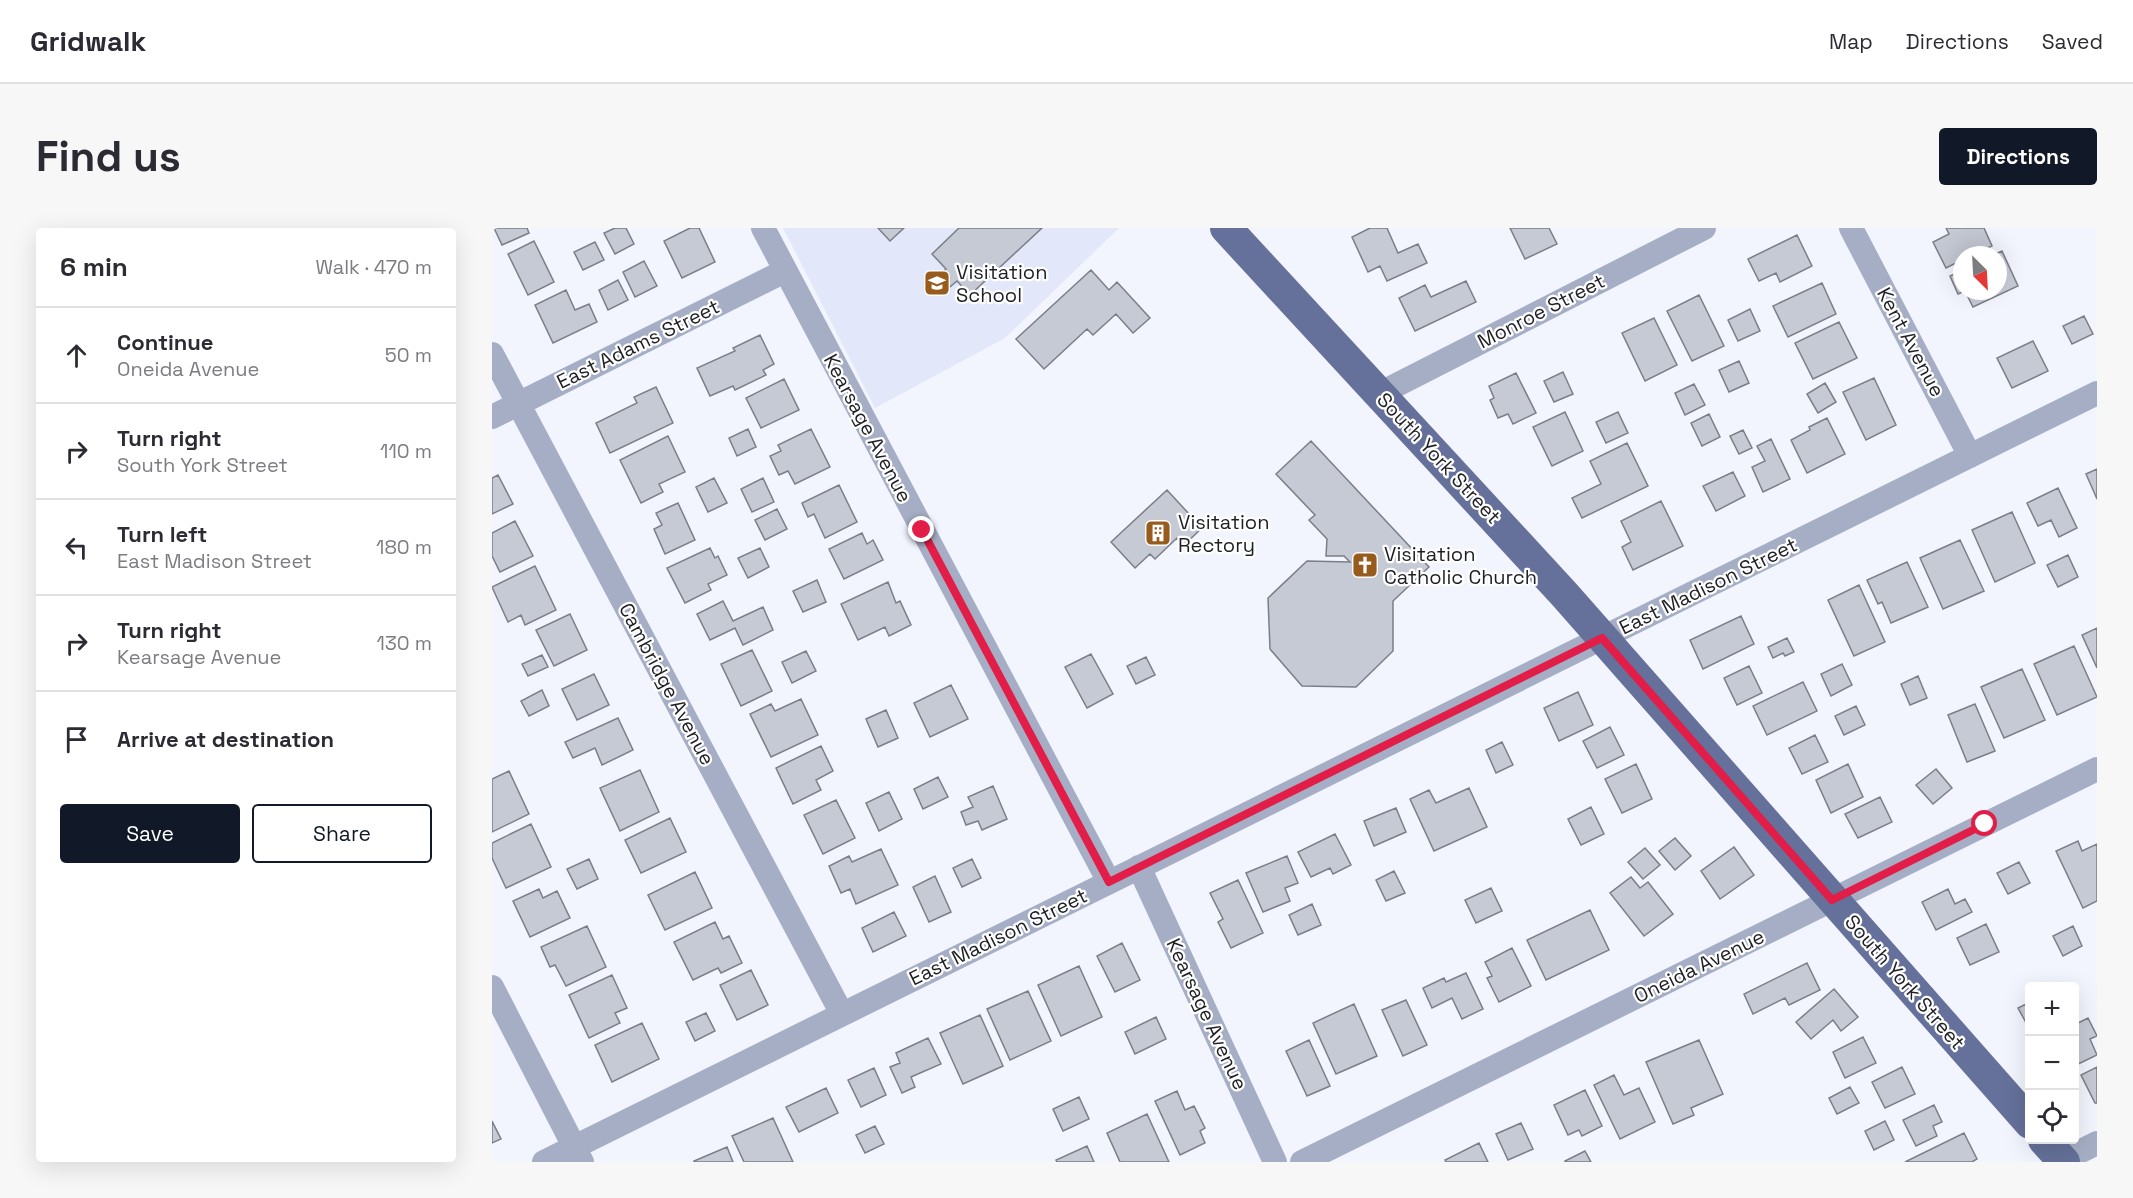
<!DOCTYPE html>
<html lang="en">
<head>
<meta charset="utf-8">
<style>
  body { margin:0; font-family:"Space Grotesk",sans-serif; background:#f7f7f7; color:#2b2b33 }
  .controls { position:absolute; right:18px; bottom:18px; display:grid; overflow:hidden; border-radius:6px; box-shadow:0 6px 24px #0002 }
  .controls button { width:54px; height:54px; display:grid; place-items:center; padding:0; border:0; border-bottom:2px solid #e1e1e2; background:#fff; color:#2b2b33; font:30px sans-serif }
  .compass { position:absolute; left:1461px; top:18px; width:54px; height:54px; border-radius:50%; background:#fff; box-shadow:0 6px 24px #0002; rotate:156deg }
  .stop { position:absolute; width:18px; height:18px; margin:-14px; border:4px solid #e11d48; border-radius:50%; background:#fff }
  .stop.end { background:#e11d48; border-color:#fff; box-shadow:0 2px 6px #0008 }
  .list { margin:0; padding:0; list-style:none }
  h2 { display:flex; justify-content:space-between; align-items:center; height:78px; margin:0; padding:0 24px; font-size:26px }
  h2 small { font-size:20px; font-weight:400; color:#7c7c81 }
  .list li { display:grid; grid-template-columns:39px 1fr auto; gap:18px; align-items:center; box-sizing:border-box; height:96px; padding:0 24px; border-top:2px solid #e1e1e2 }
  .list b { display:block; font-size:22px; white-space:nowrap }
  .list p { margin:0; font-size:20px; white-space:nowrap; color:#7c7c81 }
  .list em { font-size:20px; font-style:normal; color:#7c7c81 }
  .actions { display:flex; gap:12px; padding:18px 24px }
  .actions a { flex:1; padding:14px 0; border:2px solid #111827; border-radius:6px; text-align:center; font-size:21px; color:#111827 }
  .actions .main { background:#111827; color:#fff }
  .icon { flex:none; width:33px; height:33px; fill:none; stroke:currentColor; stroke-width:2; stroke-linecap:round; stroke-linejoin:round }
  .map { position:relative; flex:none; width:1605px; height:934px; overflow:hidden; border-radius:6px }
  header { display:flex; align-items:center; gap:36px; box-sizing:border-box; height:84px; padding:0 30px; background:#fff; border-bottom:2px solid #e1e1e2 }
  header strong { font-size:28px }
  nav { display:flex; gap:33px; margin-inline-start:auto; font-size:21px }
  .intro { display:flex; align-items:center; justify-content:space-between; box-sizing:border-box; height:144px; padding:0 36px }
  h1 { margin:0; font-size:42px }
  .button { padding:15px 27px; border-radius:6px; background:#111827; color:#fff; font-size:21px; font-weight:700 }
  main { display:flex; gap:36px; padding:0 36px }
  aside { flex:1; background:#fff; border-radius:6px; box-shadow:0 6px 24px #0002 }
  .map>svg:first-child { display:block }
  .built { fill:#e2e8fa }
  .building { fill:#c6cad5; stroke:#7b7e88; stroke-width:1.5 }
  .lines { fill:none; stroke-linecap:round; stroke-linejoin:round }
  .minor { stroke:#a6aec5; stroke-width:24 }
  .major { stroke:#65719a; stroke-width:32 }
  .route { stroke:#e11d48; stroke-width:8 }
  .labels { text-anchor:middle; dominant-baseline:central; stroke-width:4.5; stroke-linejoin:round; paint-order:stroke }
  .poi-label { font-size:20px; fill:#1e1f23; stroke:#fff; text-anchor:start }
  .street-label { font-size:20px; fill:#1e1f23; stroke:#fff }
</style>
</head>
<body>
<header>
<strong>Gridwalk</strong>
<nav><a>Map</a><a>Directions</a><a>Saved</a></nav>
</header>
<div class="intro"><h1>Find us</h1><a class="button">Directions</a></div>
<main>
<aside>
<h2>6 min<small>Walk · 470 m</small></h2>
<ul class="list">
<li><svg class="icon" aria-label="ahead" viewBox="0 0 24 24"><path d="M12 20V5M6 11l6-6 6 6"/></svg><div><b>Continue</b><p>Oneida Avenue</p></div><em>50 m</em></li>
<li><svg class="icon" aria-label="right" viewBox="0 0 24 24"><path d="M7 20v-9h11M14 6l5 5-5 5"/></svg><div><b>Turn right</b><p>South York Street</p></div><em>110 m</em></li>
<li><svg class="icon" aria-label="left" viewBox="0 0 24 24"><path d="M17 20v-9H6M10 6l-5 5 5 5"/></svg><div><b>Turn left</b><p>East Madison Street</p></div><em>180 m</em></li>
<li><svg class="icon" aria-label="right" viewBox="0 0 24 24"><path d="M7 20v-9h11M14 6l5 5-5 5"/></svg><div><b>Turn right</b><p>Kearsage Avenue</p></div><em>130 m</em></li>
<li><svg class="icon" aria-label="arrive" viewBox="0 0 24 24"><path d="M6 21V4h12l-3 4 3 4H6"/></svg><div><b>Arrive at destination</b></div></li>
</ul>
<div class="actions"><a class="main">Save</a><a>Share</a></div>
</aside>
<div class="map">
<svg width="1605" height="934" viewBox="0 0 1605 934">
  <rect width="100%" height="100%" fill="#f2f5fe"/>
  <path class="built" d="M291,0h336l-114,110 -130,70z"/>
  <path class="building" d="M2,0h33l2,5 -27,12z
    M123,0h11l8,16 -19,10 -11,-21z
    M198,0h9l16,34 -33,16 -18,-37z
    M386,0h26l-14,13z
    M467,0h83l-72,67 -13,-14 -13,11 -11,-11 13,-12 -14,-15z
    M878,0h17l11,25 20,-9 9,19 -40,18 -7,-15 -12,6 -16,-35z
    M1018,0h39l8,16 -32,15z
    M1454,0h38l8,18 -19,9h-11v5l-16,8 -13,-26 16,-8z
    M1305,7l15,31 -32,16 -4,-9 -17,8 -11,-22z
    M42,13l20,41 -26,13 -20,-41z
    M103,14l9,18 -21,10 -9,-18z
    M1510,23l16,35 -45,21 -8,-16h33v-36h-5z
    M152,33l13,25 -22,11 -12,-25z
    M599,42l18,20 8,-8 33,36 -17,15 -17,-19 -23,21 -6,-6 -43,40 -28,-30z
    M1470,42v21h3l-7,3 -8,-18z
    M126,52l10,20 -20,10 -9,-20z
    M974,53l10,21 -61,29 -16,-33 26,-13 6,12z
    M1330,55l14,31 -48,23 -15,-31z
    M74,62l9,20 14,-6 8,18 -44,21 -18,-38z
    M1207,67l25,51 -32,15 -25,-50z
    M1258,81l10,22 -22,10 -10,-21z
    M1592,88l9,18 -21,10 -9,-18z
    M1162,90l23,47 -32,16 -23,-48z
    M1347,94l18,36 -44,21 -18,-36z
    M268,107l14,29 -11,6 3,5 -31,15 -2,-4 -23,10 -13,-28 38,-17 -2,-3z
    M1541,113l15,30 -36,17 -15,-30z
    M1247,133l10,22 -20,9 -10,-22z
    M1071,144l10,22 -19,8 -10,-21z
    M1024,145l20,40 -23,11 -5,-10 -10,4 -8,-18 4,-2 -5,-12z
    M1382,150l22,47 -30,15 -23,-48z
    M292,151l15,31 -38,18 -15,-30z
    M1333,155l11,19 -18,11 -11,-19z
    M1202,156l11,21 -20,10 -10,-22z
    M164,159l17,36 -63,30 -14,-30 41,-20 -3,-6z
    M1073,184l18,39 -31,15 -19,-39z
    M1126,184l10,21 -22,10 -10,-21z
    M1217,186l11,23 -18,9 -11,-23z
    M1335,190l18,36 -38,19 -16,-33 19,-10 -1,-3z
    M256,201l8,18 -19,9 -8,-18z
    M319,201l19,38 -35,17 -7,-13 -9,4 -9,-19 11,-5 -3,-6z
    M1251,202l9,18 -13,6 -9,-18z
    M176,208l17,36 -26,12 4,8 -22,11 -21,-43z
    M1279,211l19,40 -27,13 -11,-25 13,-6 -8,-15z
    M819,213l118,126 -36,34v50l-37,36 -54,-1 -32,-37 -2,-51 39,-37 43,1 -6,-6h-18l1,-17 -18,-19 6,-5 -39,-41z
    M1135,215l21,43 -66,32 -10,-20 29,-14 -11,-23z
    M1605,241v30l-11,-25z
    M1241,244l12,24 -29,15 -13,-25z
    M6,247l15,29 -21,10v-36z
    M222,250l13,25 -19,9 -12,-25z
    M271,250l11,24 -22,10 -11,-23z
    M347,257l18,37 -32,16 -11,-24 -6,3 -6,-14z
    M1566,260l19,40 -18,9 -8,-17 -13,6 -11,-23z
    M675,262l35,38 -18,17 -7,-7 -22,21 -5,-5 -15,14 -24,-26z
    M1169,273l22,45 -50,24 -11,-23 9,-5 -10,-21z
    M186,275l17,37 -30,14 -11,-25 8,-4 -6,-12z
    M285,281l10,20 -22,11 -10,-20z
    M1520,284l23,51 -40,19 -23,-52z
    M23,293l18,35 -33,16 -8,-16v-23z
    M370,305l5,11 6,-4 10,20 -39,19 -15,-30z
    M1468,312l24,51 -41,18 -23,-51z
    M218,320l5,10 3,-2 9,19 -19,9 3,6 -26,13 -18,-35z
    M268,320l9,19 -21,11 -10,-20z
    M1576,327l10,22 -20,10 -11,-22z
    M1415,334l21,45 -37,16 -9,-21 -4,2 -11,-24z
    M43,338l21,44 -31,15 -4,-10 -13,7 -16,-35z
    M325,352l9,22 -23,10 -10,-21z
    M396,354l8,21 4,-2 11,24 -22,11 -4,-9 -27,13 -17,-36z
    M1367,357l26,57 -31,14 -26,-56z
    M231,373l10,20 30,-14 10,23 -30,15 -8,-17 -25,12 -13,-26z
    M78,386l17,36 -33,16 -18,-36z
    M1249,388l13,28 -51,25 -13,-29z
    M1605,400v40l-15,-33z
    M1295,410l7,14 -9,4 -2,-3 -10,5 -5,-11z
    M1582,418l23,51 -40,18 -23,-51z
    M260,422l20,41 -31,15 -20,-42z
    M314,423l10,20 -24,12 -10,-21z
    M599,426l22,40 -26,14 -22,-41z
    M50,427l6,12 -20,9 -6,-12z
    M654,429l9,18 -19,9 -9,-18z
    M1350,436l10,21 -21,11 -10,-22z
    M1257,438l13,27 -25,12 -13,-27z
    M1530,441l23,51 -41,18 -23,-51z
    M102,446l15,31 -32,15 -15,-31z
    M1426,448l9,22 -17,7 -9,-21z
    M1311,454l14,29 -50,24 -14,-29z
    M459,457l17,34 -38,18 -16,-34z
    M50,462l7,16 -20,10 -8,-15z
    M1086,464l15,33 -34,16 -15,-33z
    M309,471l17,36 -47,22 -21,-43 21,-10 4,7z
    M1483,476l20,47 -28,11 -19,-47z
    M1364,478l9,19 -21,10 -9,-19z
    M394,482l12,28 -20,9 -12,-28z
    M126,490l15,32 -31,15 -7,-17 -22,10 -8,-16z
    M1118,499l14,28 -27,13 -14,-27z
    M1323,507l13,27 -26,12 -13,-26z
    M1010,514l11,23 -17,8 -10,-23z
    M329,518l12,25 -17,9 5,10 -28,14 -17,-36z
    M1144,536l16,35 -30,14 -17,-34z
    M1356,536l15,33 -32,16 -15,-33z
    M1444,541l16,19 -19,16 -17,-19z
    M148,542l19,42 -39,19 -20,-43z
    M17,543l20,43 -37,18v-53z
    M446,549l10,20 -25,12 -9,-20z
    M501,558l14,33 -25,11 -4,-9 -12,4 -5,-13 12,-5 -5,-10z
    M977,560l18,39 -53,24 -24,-52 19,-9 7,13z
    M397,564l13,27 -23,12 -13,-28z
    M1388,569l12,25 -34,16 -13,-24z
    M344,572l19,38 -32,16 -19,-39z
    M1099,579l13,27 -23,11 -13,-26z
    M904,580l10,24 -32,14 -10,-25z
    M178,590l16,34 -45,21 -16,-33z
    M39,596l20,43 -45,21 -14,-30v-15z
    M843,606l16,31 -18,9 -3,-6 -19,9 -13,-25z
    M1183,610l16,18 -16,14 -16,-19z
    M1586,613l4,10 15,-7v57l-14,7 -27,-57z
    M1242,619l20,28 -34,24 -19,-28z
    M1153,620l15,17 -17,14 -15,-17z
    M389,621l17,36 -42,19 -6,-15 -9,4 -12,-27 20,-10 3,6z
    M795,628l11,27 -13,5 5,13 -27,11 -17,-39z
    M97,631l9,20 -21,10 -10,-20z
    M480,631l9,19 -19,9 -9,-19z
    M1527,634l11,21 -22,11 -11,-21z
    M902,643l11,22 -19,8 -10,-21z
    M203,644l17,36 -47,22 -17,-35z
    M443,648l16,36 -22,10 -16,-35z
    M1139,649l9,11 8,-6 25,32 -29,22 -34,-43z
    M746,652l25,53 -32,15 -13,-26 5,-3 -13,-26z
    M999,660l11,23 -26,12 -11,-23z
    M47,661l4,9 14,-7 13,27 -40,19 -17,-36z
    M1456,661l7,15 10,-5 7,13 -36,18 -14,-28z
    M820,676l9,21 -23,10 -9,-20z
    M1098,682l19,40 -63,30 -19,-40z
    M402,684l12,24 -33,16 -11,-24z
    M223,694l8,17 6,-3 13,27 -21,10 -3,-5 -25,12 -19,-38z
    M1494,696l13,28 -29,13 -13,-27z
    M95,698l19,41 -40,19 -11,-21 -5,2 -9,-20z
    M1581,698l9,20 -19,10 -10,-20z
    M630,715l18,37 -25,12 -18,-36z
    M1020,720l19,38 -32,16 -12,-24 5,-2 -7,-14z
    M1315,735l13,27 -31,15 -4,-7 -32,16 -9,-20z
    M587,738l23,51 -41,19 -23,-51z
    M259,742l17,35 -31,15 -17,-35z
    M974,745l17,36 -21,10 -10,-21 -20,10 -9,-20 21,-10 2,4z
    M120,747l15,33 -12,5 5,10 -31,15 -20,-43z
    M1342,761l24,28 -17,14 -8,-11 -22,19 -15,-17z
    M536,763l23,50 -41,19 -23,-51z
    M914,772l21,45 -24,11 -21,-46z
    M1538,774v28l-12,-22z
    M862,776l23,52 -41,18 -23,-51z
    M214,785l9,18 -20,10 -9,-19z
    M488,787l23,51 -40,18 -23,-51z
    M664,789l10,22 -31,15 -10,-22z
    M1596,790l9,18 -7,3 7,16 -23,11v-41z
    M150,795l17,36 -47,23 -17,-37z
    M1371,809l13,26 -31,15 -12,-26z
    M436,810l13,26 -30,13 4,10 -13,6 -12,-26 10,-4 -4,-10z
    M817,812l21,46 -23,10 -21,-45z
    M1207,812l24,54 -32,14 3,7 -21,9 -27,-62z
    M1410,839l13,27 -30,14 -13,-26z
    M1605,839v36h-2l-14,-28z
    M382,840l12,27 -25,12 -13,-27z
    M1122,847l10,20 15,-7 16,34 -35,17 -26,-54z
    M1358,859l9,16 -22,11 -8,-16z
    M334,860l12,25 -39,19 -13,-25z
    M1093,862l17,36 -20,10 -3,-6 -11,5 -14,-30z
    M685,863l8,19 9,-4 11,22 -5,3 5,12 -25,12 -25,-54z
    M587,869l10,22 -26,12 -10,-22z
    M1442,877l8,17 -9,4 4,10 -21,10 -13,-26z
    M655,886l22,48h-49l-13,-29z
    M281,890l20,44h-49l-12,-26z
    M0,893l9,18 -9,4z
    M1393,893l9,19 -20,10 -9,-19z
    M1029,895l12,26 -25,11 -12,-26z
    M383,898l9,18 -19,9 -9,-18z
    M1472,905l13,26 -5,3h-67z
    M987,915l9,19h-42l-1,-2z
    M595,918l7,16h-37l-1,-2z
    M235,919l6,15h-39v-1z
    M1093,923l6,11h-26v-1z"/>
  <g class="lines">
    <path class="minor" d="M271,0l346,654
      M1359,0l119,228
      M0,126l350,660
      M887,166l325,-166
      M0,189l293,-146
      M647,639l136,295
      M0,759l90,175
      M52,934l1553,-769
      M810,934l795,-393
      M1567,934l38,-19"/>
    <path class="major" d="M734,0l338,366 466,529
      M1552,912l20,22"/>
  </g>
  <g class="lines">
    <path class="route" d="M430,302l187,352 493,-244 230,262 153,-76"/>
  </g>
  <defs>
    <symbol id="school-square" viewBox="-11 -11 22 22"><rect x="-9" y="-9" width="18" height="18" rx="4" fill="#985b1e" stroke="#fff"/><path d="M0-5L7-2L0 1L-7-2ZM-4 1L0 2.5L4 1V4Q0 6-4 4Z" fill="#fff"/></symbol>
    <symbol id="building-square" viewBox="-11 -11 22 22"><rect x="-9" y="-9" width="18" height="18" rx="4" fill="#985b1e" stroke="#fff"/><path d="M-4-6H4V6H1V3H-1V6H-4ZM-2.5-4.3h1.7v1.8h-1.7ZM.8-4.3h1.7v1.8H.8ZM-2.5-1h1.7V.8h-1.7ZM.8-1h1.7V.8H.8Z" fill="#fff"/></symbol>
    <symbol id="church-square" viewBox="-11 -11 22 22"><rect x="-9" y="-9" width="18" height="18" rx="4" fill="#985b1e" stroke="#fff"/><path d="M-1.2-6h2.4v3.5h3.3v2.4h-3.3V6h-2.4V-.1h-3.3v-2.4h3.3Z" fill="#fff"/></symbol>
  </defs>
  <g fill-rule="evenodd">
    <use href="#school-square" x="430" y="40" width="30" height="30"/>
    <use href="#building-square" x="651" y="290" width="30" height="30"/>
    <use href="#church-square" x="858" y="322" width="30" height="30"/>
  </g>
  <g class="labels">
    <g class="poi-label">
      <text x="464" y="44">Visitation<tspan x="464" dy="23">School</tspan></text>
      <text x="686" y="294">Visitation<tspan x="686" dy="23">Rectory</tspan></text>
      <text x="892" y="326">Visitation<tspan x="892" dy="23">Catholic Church</tspan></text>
    </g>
    <g class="street-label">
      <text transform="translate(1049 83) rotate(-27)">Monroe Street</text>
      <text transform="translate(1419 114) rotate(62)">Kent Avenue</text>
      <text transform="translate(146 116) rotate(-26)">East Adams Street</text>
      <text transform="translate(376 200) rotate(62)">Kearsage Avenue</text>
      <text transform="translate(947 230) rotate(47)">South York Street</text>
      <text transform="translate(1216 358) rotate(-26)">East Madison Street</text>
      <text transform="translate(175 456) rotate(62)">Cambridge Avenue</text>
      <text transform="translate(506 709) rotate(-26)">East Madison Street</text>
      <text transform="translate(1207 738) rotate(-26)">Oneida Avenue</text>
      <text transform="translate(1413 754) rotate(49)">South York Street</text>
      <text transform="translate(715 786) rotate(65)">Kearsage Avenue</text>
    </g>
  </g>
</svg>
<div class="controls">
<button>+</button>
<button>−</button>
<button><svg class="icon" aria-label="locate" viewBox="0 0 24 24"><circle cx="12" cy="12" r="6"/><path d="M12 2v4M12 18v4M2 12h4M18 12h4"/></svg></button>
</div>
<svg class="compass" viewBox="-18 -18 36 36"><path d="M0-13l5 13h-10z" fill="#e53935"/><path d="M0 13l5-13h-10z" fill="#7c7c81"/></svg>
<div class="stop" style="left:1493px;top:596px"></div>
<div class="stop end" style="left:430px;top:302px"></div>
</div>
</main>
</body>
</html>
